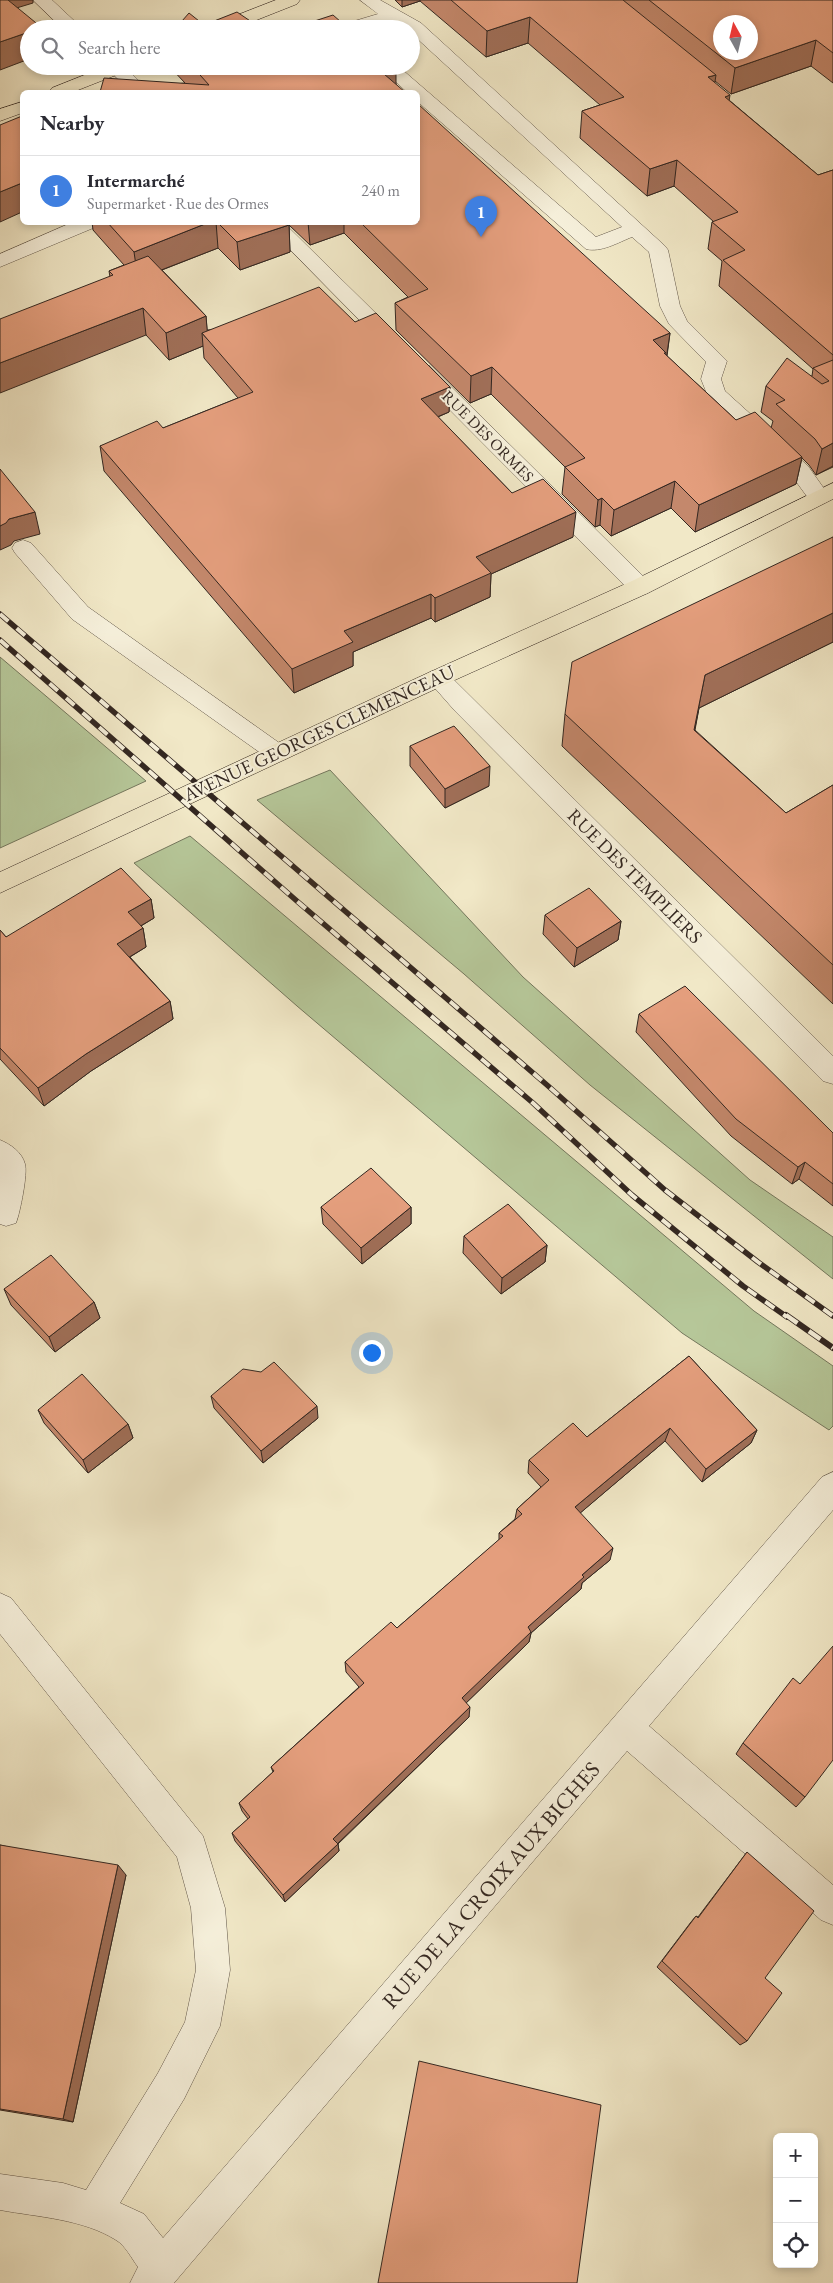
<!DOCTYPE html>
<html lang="en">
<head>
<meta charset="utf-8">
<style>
  body { margin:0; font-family:"EB Garamond",serif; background:#f2f2f3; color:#2b2b33 }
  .controls { position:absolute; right:15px; bottom:15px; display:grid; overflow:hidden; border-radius:8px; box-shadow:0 2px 8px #0003 }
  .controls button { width:45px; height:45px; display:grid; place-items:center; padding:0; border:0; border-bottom:1px solid #e1e1e2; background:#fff; color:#2b2b33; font:25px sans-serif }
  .compass { position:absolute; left:713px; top:15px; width:45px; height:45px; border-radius:50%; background:#fff; box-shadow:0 2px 8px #0003; rotate:352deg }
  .you { position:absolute; left:371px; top:1352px; width:18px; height:18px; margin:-12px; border:4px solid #fff; border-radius:50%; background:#1a73e8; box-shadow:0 0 0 8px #1a73e833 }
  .badge { display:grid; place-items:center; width:32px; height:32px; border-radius:50%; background:#8f2418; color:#fff; font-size:16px; font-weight:700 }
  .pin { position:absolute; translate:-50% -41px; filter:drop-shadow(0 1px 2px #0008) }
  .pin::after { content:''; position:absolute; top:26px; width:18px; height:15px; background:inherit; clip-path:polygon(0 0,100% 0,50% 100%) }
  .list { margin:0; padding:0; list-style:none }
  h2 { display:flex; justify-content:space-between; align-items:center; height:65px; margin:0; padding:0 20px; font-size:21px }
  h2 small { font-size:16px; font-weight:400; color:#7c7c81 }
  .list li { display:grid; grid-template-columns:32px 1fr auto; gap:15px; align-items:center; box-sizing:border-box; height:70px; padding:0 20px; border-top:1px solid #e1e1e2 }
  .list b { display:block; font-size:19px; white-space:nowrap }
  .list p { margin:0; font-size:16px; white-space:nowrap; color:#7c7c81 }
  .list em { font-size:16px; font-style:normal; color:#7c7c81 }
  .icon { flex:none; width:28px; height:28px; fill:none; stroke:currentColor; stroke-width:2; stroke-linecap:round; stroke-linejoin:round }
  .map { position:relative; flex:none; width:833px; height:2283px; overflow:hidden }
  .search { position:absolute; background:#fff; box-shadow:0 2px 8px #0003; left:20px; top:20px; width:400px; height:55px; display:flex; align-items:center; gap:12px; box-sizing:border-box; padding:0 18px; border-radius:28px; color:#7c7c81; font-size:19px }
  .panel { position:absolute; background:#fff; box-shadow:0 2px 8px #0003; left:20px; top:90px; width:400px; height:135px; border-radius:8px }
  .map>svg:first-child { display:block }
  .green { fill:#b6c799; stroke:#74775d }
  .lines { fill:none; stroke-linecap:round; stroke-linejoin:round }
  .minor-casing { stroke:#62574a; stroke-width:1 }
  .major-casing { stroke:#332721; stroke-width:1 }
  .minor { fill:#f6f0db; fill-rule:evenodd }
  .major { fill:#f1e8c7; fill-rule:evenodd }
  .rail-far1-casing { stroke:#332721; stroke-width:5.5 }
  .rail-casing { stroke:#332721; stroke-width:6 }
  .rail-far1 { stroke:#f6f0db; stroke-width:4; stroke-dasharray:11; stroke-linecap:butt }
  .rail { stroke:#f6f0db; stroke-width:4.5; stroke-dasharray:14; stroke-linecap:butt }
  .wall { fill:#c4886c; stroke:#332721 }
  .shaded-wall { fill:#a06f58; stroke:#332721 }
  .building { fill:#e49e7d; stroke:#332721; fill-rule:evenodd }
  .labels { text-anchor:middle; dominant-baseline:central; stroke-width:4; stroke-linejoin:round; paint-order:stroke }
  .far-street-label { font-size:16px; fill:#332721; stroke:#f6f0db }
  .street-label { font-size:19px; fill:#332721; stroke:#f6f0db }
  .near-street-label { font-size:22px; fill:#332721; stroke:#f6f0db }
</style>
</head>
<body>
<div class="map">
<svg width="833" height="2283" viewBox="0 0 833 2283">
  <rect width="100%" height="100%" fill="#f1e8c7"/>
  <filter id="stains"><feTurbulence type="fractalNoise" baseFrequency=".004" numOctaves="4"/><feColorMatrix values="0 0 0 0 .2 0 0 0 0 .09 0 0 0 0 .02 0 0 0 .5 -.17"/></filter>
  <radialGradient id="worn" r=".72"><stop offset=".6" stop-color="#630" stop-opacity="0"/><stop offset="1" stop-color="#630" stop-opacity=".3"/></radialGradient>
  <path class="green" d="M0,657l146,124 -146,67z
    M330,770l193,207 227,203 83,57v42l-243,-194 -126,-111 -207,-174z
    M190,836l564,475 79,55v60l-4,4 -147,-97 -385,-327 -163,-143z"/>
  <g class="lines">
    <defs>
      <path id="minor" d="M33,0h19l31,29h-20z
        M360,0h20l41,23 244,223 3,4 12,56 7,15 40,40 -6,18 4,12 83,75 22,31 -3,5 -8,2 -8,-2 -19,-26 -83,-77 -8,-20 5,-17 -37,-38 -9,-18 -11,-54 -17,-15c-13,5 -31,16 -46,12l-168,-147v-10h-11l-29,-26h20l198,171 26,-10 -211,-194v-4h-6l-8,-4 -2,4h-16v-5l-13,5h-28l3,-4 37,-11z
        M105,66h19l26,26h-19z
        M73,222h27l-2,4 -98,41v-13z
        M263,222h20l118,116 3,5 -3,5 -7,1 -7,-1z
        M423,364l7,2 218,215 3,6 -3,6 -8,2 -8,-2 -216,-217 -3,-5 3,-5z
        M23,540l8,3 57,64 197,140 4,6 -4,6 -8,3 -8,-3 -197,-140 -57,-66 -3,-5 3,-5z
        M438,670l8,2 387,384v28l-10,-3 -368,-370 -29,-33 4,-6z
        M0,1140c10,4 22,12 25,24 3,9 -5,49 -9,59l-10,3 -6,-2z
        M833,1472v38l-184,216 184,159v40l-12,-5 -194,-169 -453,532h-44l8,-16c-6,-8 -13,-22 -22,-27 -33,-21 -78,-23 -116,-30v-36l63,9 23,7 72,-117 27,-51 11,-52 -5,-62 -14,-51 -177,-223v-41l11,5 192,238 22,72 5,62 -10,56 -36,73 -64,104 24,11 19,24 659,-761z"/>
      <path id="major" d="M276,0h24l-3,4 -63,25h-25l3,-4z
        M107,66h25l-3,4 -56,22h-24l3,-4z
        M22,102v11l-22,8v-12z
        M833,483v16l-185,94 -202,91 -446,209v-21l430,-200 202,-91z"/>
    </defs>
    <use href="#minor" class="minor-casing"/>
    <use href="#major" class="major-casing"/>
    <use href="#minor" class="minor"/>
    <use href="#major" class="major"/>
    <defs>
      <path id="rail-far1" d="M0,614l547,471 118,105 93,72 75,54
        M0,640l298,262 235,201 99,92 111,91 44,31"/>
      <path id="rail" d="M786,1315l47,33"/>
    </defs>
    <use href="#rail-far1" class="rail-far1-casing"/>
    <use href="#rail" class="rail-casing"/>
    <use href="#rail-far1" class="rail-far1"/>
    <use href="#rail" class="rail"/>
  </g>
  <path class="wall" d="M395,0h438v83l-22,-17 -80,28 -16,-13 -1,2 15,17 89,75 15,-5v297l-17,8 -7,-10 -7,-7 -6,26 -101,48 -24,-24 -60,28 -11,-11 -5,2 -33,-33 3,-27 -74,-73 -21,9 -74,-73 -1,-27 13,-6 -64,-64 -34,12 -21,-20 1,27 -50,18 -22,-22 -56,22 44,46 1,14 148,-8 95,65 -1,25 -11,5 74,76 61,44 -82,37 -1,23 -55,25 -4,-4 -78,34v14l-59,27 -190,-222 -4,-25 63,-18 75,-30 -34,-40 -1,-12 -34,14 -23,-25 -36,-58 -1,-6 15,-6 -31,-35 -1,-8h326l252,111 -3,23 69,64 35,8 2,-7 -12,-9 5,-26 46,-10 1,-7 -94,-83 3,-25 -14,-12 4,-27h2l-40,-36 -27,10 -67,-58 2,-27 18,-6 -72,-62 -42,14 -66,-56 -18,6z
    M169,66h224l3,19 -296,7 85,-9z
    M833,537v105l-134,66 -4,22 91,83 47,-28v219l-271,-258 3,-32z
    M410,746l79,40 -44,22 -35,-42z
    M151,899l3,19 -13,8 2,2 3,19 -16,10 40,44 3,18 -82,52 -47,35 -44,-47v-129l6,7z
    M545,915l76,6 -3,19 -44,27 -31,-33z
    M639,1014l194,119v73l-34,-27 -7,5 -61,-48 -95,-104z
    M321,1207h90v17l-49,40 -39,-40z
    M464,1236l83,9 -2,17 -44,32 -38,-41z
    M4,1289l90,13 6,16 -45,34 -44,-47z
    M689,1356l68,74 -6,13 -49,39 -37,-41 -85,72 30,47 -28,23 -1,6 -50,44 -2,9 -63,61 3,14 -131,127 1,7 -54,51 -50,-61 -3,-8 16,-14 -6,-8 -3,-8 34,-31 -2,-5 88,-80 -13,-15 -1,-10 52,-34 102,-88v-7l16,-14 2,-10 24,-22 -13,-14 1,-13 58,-23z
    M211,1396l107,22 -55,45 -49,-55z
    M38,1410l90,14 5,14 -45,35 -44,-50z
    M743,1743l62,54 -9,10 -60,-53z
    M0,1845l126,30 -53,247 -73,-12z
    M747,1852l18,126 -18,63 -7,4 -83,-78 34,-45 5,-6 2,1z"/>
  <path class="shaded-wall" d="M0,0h33v3l-33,10z
    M402,0h18v1l-18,6z
    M530,17l-2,26 -42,14 1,-26z
    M29,32v27l-29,11v-28z
    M816,40l-5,26 -80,28 4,-26z
    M396,69v23l-12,-18z
    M716,75l-4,26 -4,-24z
    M730,95l-4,26 -1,-24z
    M677,160l-3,26 -27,10 3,-27z
    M22,183v29l-22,10v-30z
    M210,222h6l2,26 -80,31 -4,-27z
    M308,222h36v11l-34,12z
    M289,225l1,27 -50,18 -3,-28z
    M143,308l3,27 -146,58v-30z
    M206,316l2,24 -6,-7 1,13 -34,14 -3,-27z
    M670,333l-4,27 -13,-20z
    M492,367l-1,27 -21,9 1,-27z
    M450,387l-1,25 -29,12 1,-25z
    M833,443v23l-17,9 6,-26z
    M802,457l-6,27 -101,48 4,-27z
    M675,481l-4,27 -60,28 3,-26z
    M602,498l-2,27 -5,2 3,-27z
    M35,512l5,22 -26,7 -3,4 -11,5v-24l9,-7z
    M576,512l-3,25 -82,37 -1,23 -55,25v-24l41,-41z
    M431,594v24l-78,34v14l-59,27 -2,-24 52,-38z
    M833,613v29l-134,66 -11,54 17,-87z
    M490,766l-1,20 -44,22v-19z
    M151,899l3,19 -22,13 -4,-19z
    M621,921l-3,19 -44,27 3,-19z
    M143,928l3,19 -25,15 -4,-18z
    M170,1001l3,18 -82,52 -47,35 -6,-18 48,-34z
    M805,1162l-6,17 -7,5 6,-17z
    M411,1207v17l-49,40 -1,-16z
    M547,1245l-2,17 -44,32 1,-16z
    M94,1302l6,16 -45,34 -6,-15z
    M317,1406l1,12 -55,45 -2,-12z
    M128,1424l5,14 -45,35 -5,-13z
    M670,1428l-5,13 -93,79 3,-13z
    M757,1430l-6,13 -49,39 4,-13z
    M613,1548l-3,12 -28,23 -1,6 -50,44 -2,9 -68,66 1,-10 66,-71 54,-52z
    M470,1707l-1,10 -134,129 -2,-7z
    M338,1844l1,7 -54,51 -2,-7z
    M118,1865l8,10 -53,247 -10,-3z"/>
  <path class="building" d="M0,0h8l33,27 -5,2h-7v3l-29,10z
    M451,0h172l93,75 -8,2 22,18 -5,2 93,78 15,-5v185l-110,-95 22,-10 -33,-28 26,-10 -61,-52 -27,9 -68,-58 42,-14 -94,-80 -43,14z
    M649,0h184v53l-17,-13 -81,28zM720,22h30v30h-30z
    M237,12l25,17h-87l14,-16 15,12z
    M333,15l16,14h-59z
    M192,66h201l3,3 -12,5 21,18h-305l4,-14 105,7z
    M418,104l252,229 -17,7 13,13h-2l72,67 19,-8 47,45 -103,48 -24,-24 -61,29 -12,-12 -4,2 -33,-33 20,-9 -93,-91 -21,9 -76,-73 33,-14 -68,-67h58z
    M22,116v67l-22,9v-67z
    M107,222h103l-76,30z
    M217,222h69l3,3 -52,17z
    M148,256l58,60 -40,17 -23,-25 -143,55v-44l113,-44 -4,-4z
    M319,287l36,35 21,-9 74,74 -29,12 91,94 31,-14 33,33 -100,45 15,16 -56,25 -4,-4 -87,37 9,11 -61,27 -192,-223 57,-25 6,7 90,-36 -51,-59z
    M787,358l35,26 7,-3 -16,-13 20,-8v83l-11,6 -7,-10 -39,-35 9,-4 -19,-14z
    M0,469l35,43 -26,7 -3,4 -6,3z
    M833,537v76l-128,62 -11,55 92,83 47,-28v180l-268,-251 7,-52z
    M454,726l36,40 -45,23 -35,-43z
    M121,868l30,31 -23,13 15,16 -26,16 53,57 -84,53 -48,34 -38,-40v-118l6,7z
    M589,888l32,33 -44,27 -32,-33z
    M685,986l148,147v51l-28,-22 -7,5 -62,-48 -97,-105z
    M371,1168l40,39 -50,41 -40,-41z
    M508,1204l39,41 -45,33 -38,-42z
    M51,1255l43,47 -45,35 -45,-48z
    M689,1356l68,74 -51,39 -36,-41 -95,79 38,41 -31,27 2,2 -56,50 3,5 -69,66 8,9 -137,132 5,5 -55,51 -51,-62 18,-16 -11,-14 35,-32 -3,-4 93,-84 -19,-21 46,-40 6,6 106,-92 -4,-3 23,-19 -5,-5 32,-29 -20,-20 44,-37 14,14z
    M274,1362l43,44 -56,45 -50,-55 32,-27 18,3z
    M82,1374l46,50 -45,36 -45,-50z
    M833,1646v114l-28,37 -62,-54 50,-65 7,6z
    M0,1845l118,20 -55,254 -63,-10z
    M747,1852l67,59 -49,67 17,15 -35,48 -85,-80 34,-45 2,2z
    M419,2061l182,44 -24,178h-199z"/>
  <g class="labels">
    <g class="far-street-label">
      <text transform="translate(488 436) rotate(45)">RUE DES ORMES</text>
    </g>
    <g class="street-label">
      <text transform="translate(319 733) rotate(-25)">AVENUE GEORGES CLEMENCEAU</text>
      <text transform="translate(635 876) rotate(45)">RUE DES TEMPLIERS</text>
    </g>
    <g class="near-street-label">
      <text transform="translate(491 1885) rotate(-49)">RUE DE LA CROIX AUX BICHES</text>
    </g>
  </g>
  <rect width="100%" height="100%" filter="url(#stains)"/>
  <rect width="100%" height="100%" fill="url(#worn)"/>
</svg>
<div class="controls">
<button>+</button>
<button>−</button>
<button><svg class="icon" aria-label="locate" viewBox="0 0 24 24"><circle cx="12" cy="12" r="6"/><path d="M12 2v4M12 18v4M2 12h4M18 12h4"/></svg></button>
</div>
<svg class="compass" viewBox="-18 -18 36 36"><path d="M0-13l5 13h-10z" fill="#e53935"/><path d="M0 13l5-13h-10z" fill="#7c7c81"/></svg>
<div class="you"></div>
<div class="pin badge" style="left:481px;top:237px;background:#3f7fe0">1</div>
<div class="search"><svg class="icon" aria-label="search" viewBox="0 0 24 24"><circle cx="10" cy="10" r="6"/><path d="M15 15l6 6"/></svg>Search here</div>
<section class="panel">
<h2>Nearby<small></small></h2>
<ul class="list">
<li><span class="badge" style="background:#3f7fe0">1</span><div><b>Intermarché</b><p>Supermarket · Rue des Ormes</p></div><em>240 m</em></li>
</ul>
</section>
</div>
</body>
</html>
